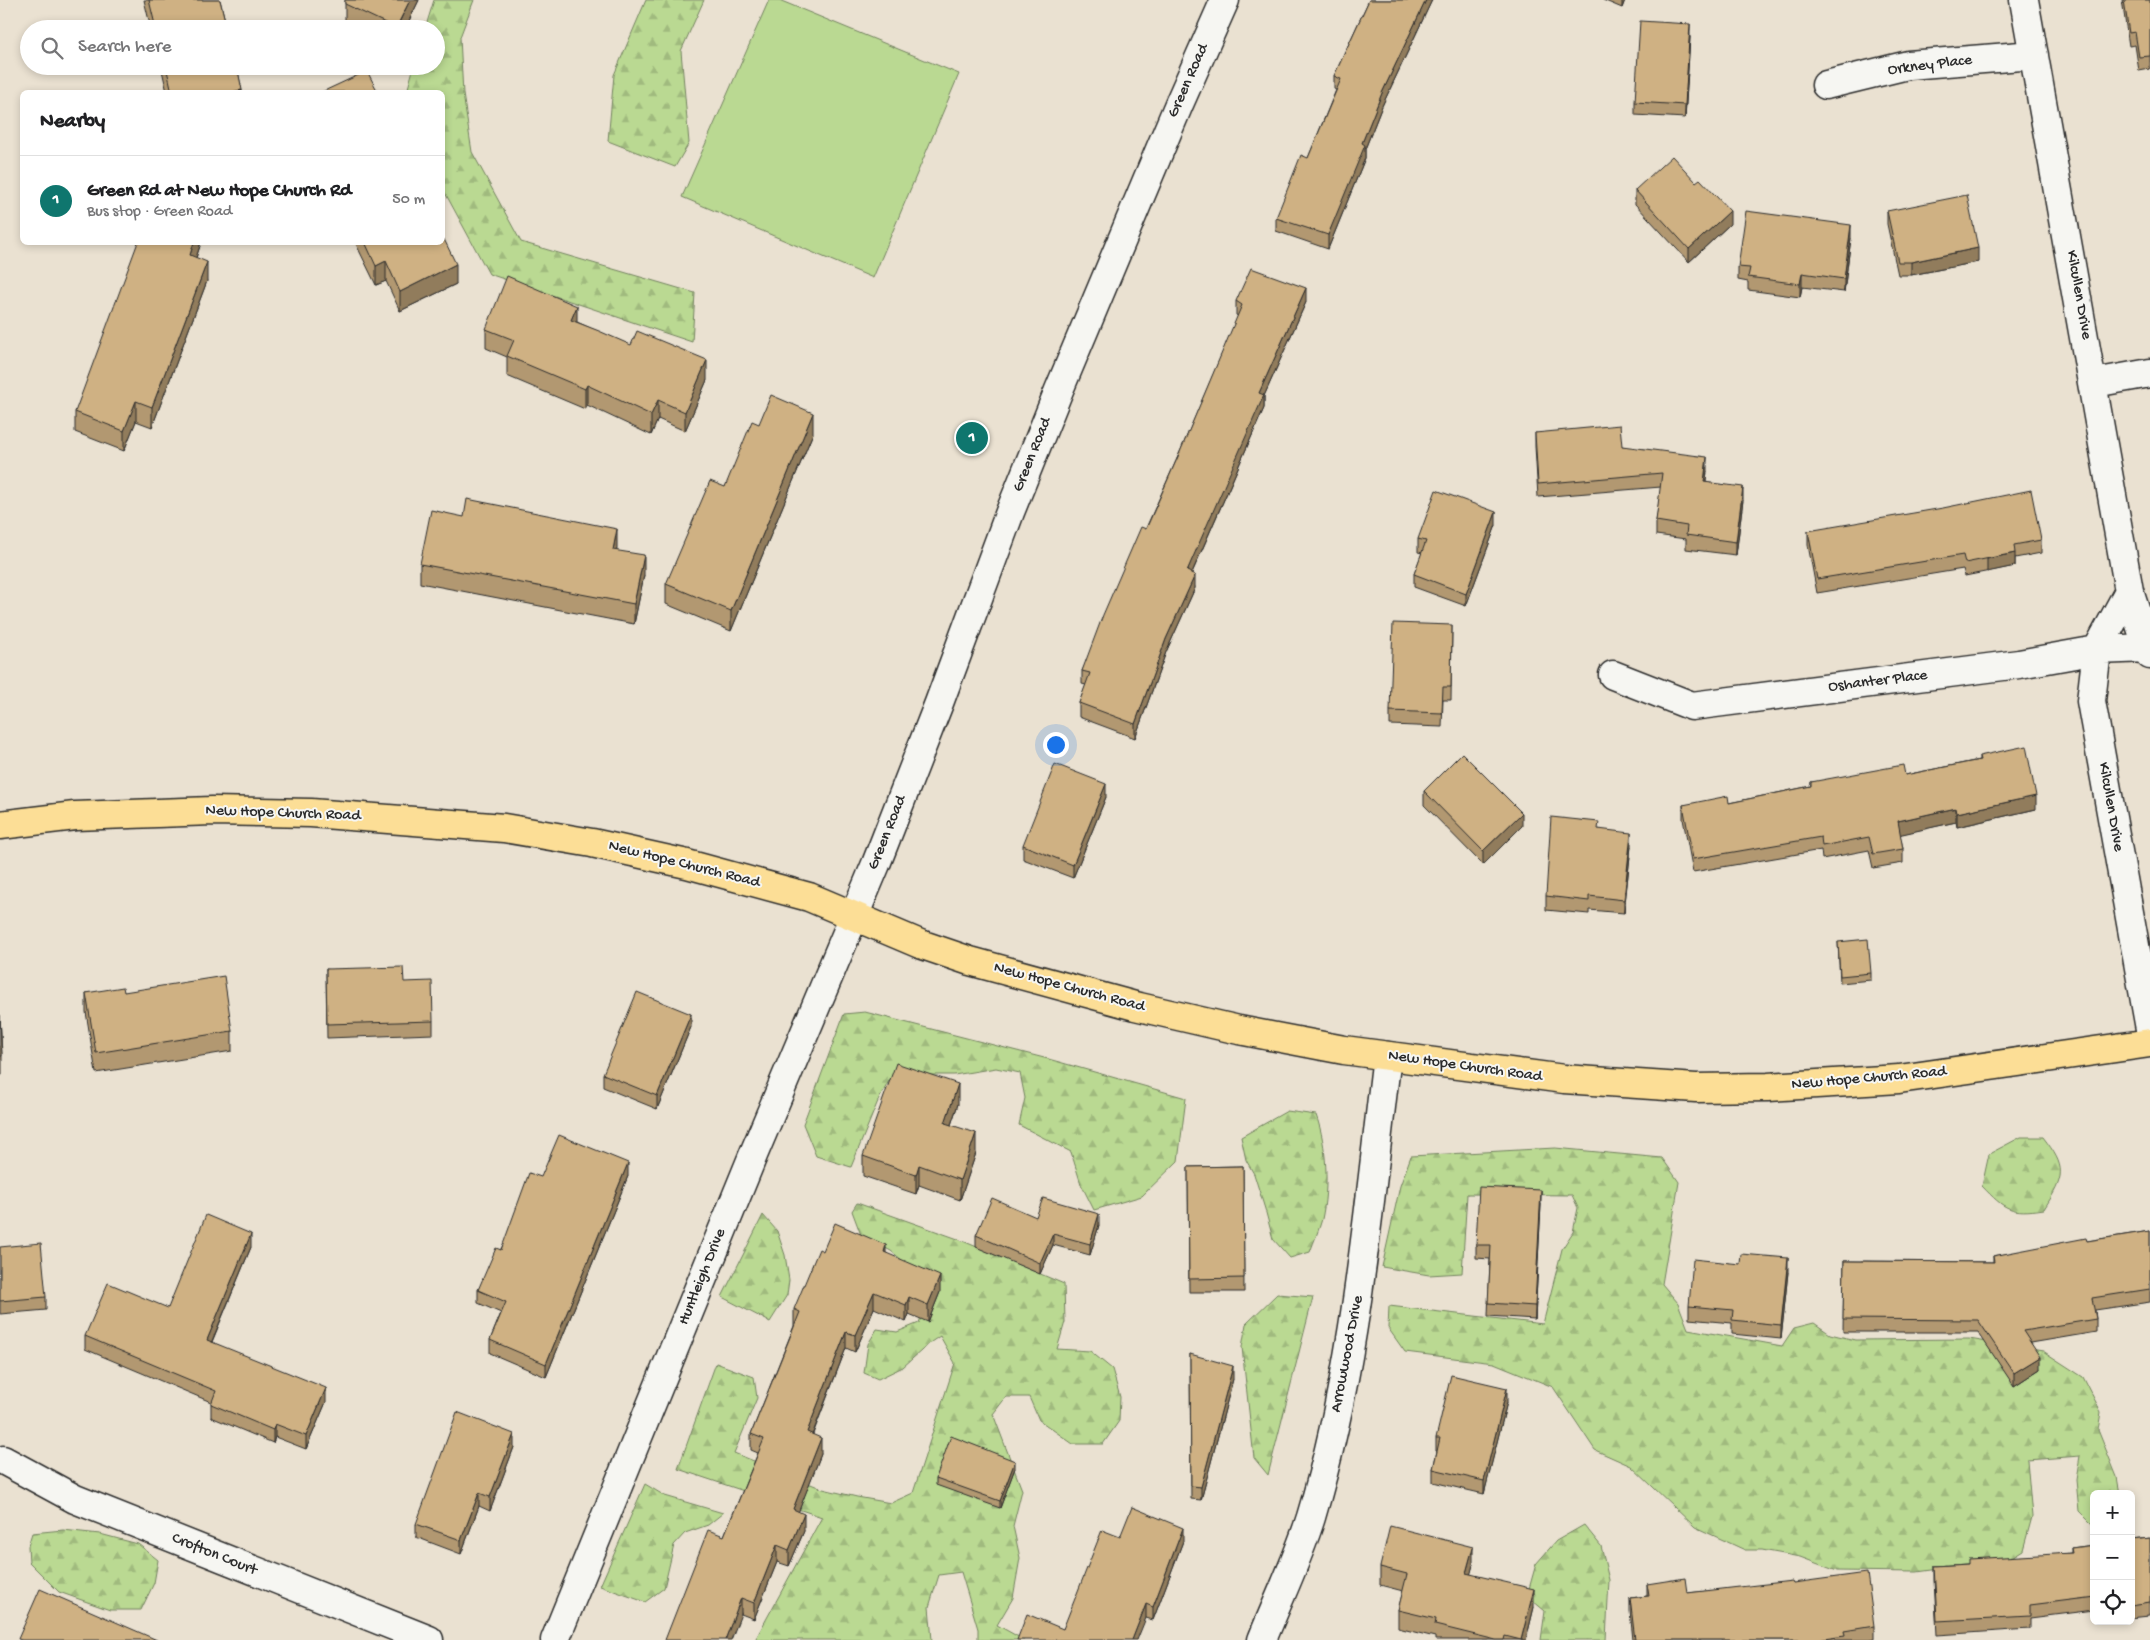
<!DOCTYPE html>
<html lang="en">
<head>
<meta charset="utf-8">
<style>
  body { margin:0; font-family:"Gochi Hand",sans-serif; background:#f6f6f6; color:#202124 }
  .controls { position:absolute; right:15px; bottom:15px; display:grid; overflow:hidden; border-radius:8px; box-shadow:0 2px 8px #0003 }
  .controls button { width:45px; height:45px; display:grid; place-items:center; padding:0; border:0; border-bottom:1px solid #e0e0e0; background:#fff; color:#202124; font:25px sans-serif }
  .you { position:absolute; left:1055px; top:744px; width:18px; height:18px; margin:-12px; border:4px solid #fff; border-radius:50%; background:#1a73e8; box-shadow:0 0 0 8px #1a73e833 }
  .badge { display:grid; place-items:center; width:32px; height:32px; border-radius:50%; background:#0f766e; color:#fff; font-size:16px; font-weight:700 }
  .pin { position:absolute; translate:-50% -50%; border:2px solid #fff; box-shadow:0 1px 5px #0006 }
  .list { margin:0; padding:0; list-style:none }
  h2 { display:flex; justify-content:space-between; align-items:center; height:65px; margin:0; padding:0 20px; font-size:21px }
  h2 small { font-size:16px; font-weight:400; color:#757577 }
  .list li { display:grid; grid-template-columns:32px 1fr auto; gap:15px; align-items:center; box-sizing:border-box; height:90px; padding:0 20px; border-top:1px solid #e0e0e0 }
  .list b { display:block; font-size:19px; white-space:nowrap }
  .list p { margin:0; font-size:16px; white-space:nowrap; color:#757577 }
  .list em { font-size:16px; font-style:normal; color:#757577 }
  .icon { flex:none; width:28px; height:28px; fill:none; stroke:currentColor; stroke-width:2; stroke-linecap:round; stroke-linejoin:round }
  .map { position:relative; flex:none; width:2150px; height:1640px; overflow:hidden }
  .search { position:absolute; background:#fff; box-shadow:0 2px 8px #0003; left:20px; top:20px; width:425px; height:55px; display:flex; align-items:center; gap:12px; box-sizing:border-box; padding:0 18px; border-radius:28px; color:#757577; font-size:19px }
  .panel { position:absolute; background:#fff; box-shadow:0 2px 8px #0003; left:20px; top:90px; width:425px; height:155px; border-radius:8px }
  .map>svg:first-child { display:block }
  .grass { fill:#bad992; stroke:#72825e }
  .forest { fill:url(#forest-firs); stroke:#72825e }
  .lines { fill:none; stroke-linecap:round; stroke-linejoin:round }
  .minor-casing { stroke:#2b2b2b; stroke-width:31 }
  .major-casing { stroke:#2b2b2b; stroke-width:31 }
  .minor { stroke:#f6f6f2; stroke-width:28 }
  .major { stroke:#fcde96; stroke-width:28 }
  .wall { fill:#b29871; stroke:#2b2b2b }
  .shaded-wall { fill:#917c5c; stroke:#2b2b2b }
  .building { fill:#cfb183; stroke:#2b2b2b }
  .labels { text-anchor:middle; dominant-baseline:central; stroke-width:4; stroke-linejoin:round; paint-order:stroke }
  .street-label { font-size:16px; fill:#2b2b2b; stroke:#f6f6f2 }
</style>
</head>
<body>
<div class="map">
<svg width="2150" height="1640" viewBox="0 0 2150 1640">
  <defs>
    <pattern id="forest-firs" width="22" height="20" patternUnits="userSpaceOnUse" patternTransform="scale(1.25)"><rect width="22" height="20" fill="#bad992"/><path d="M5 1l3.5 6h-7zM16 11l3.5 6h-7z" fill="#a0ba7e"/></pattern>
  </defs>
  <rect width="100%" height="100%" fill="#eae1d1"/>
  <filter id="ink" filterUnits="userSpaceOnUse"><feTurbulence type="fractalNoise" baseFrequency=".02" numOctaves="2"/><feDisplacementMap in="SourceGraphic" scale="10" xChannelSelector="R" yChannelSelector="G"/><feConvolveMatrix kernelMatrix="1 2 1 2 8 2 1 2 1" color-interpolation-filters="sRGB"/></filter>
  <g filter="url(#ink)">
    <path class="grass" d="M769,0h10l180,74 -86,204 -191,-81z"/>
    <path class="forest" d="M434,0h40l-14,37 3,57 9,58 49,90 174,51 -3,49 -203,-68 -46,-85 -1,-97h-35l7,-26h22v-37h-11z
      M646,0h58l-23,51 8,92 -14,24 -67,-26 6,-66z
      M865,1012l187,48 134,38 -8,63 -36,35 -48,14 -13,-26 -10,-32 -52,-27 6,-27 -5,-25 -24,-5 -42,7h-31l-28,-5 -17,31 -27,66 -35,-11 -13,-32 41,-110z
      M1287,1111l29,4c11,31 13,72 6,104 -3,11 -8,22 -12,33l-20,6 -17,-19 -8,-30 -11,-35 -8,-14 -5,-23z
      M2021,1137h22c24,31 22,39 1,72 -33,5 -39,1 -62,-23l7,-32z
      M1555,1148l107,10 17,24 -17,102 16,19 10,26 94,17 12,-18 20,-5 16,11 25,6 114,-1 74,12 40,26 18,35 -3,18 19,47 3,17h-26v32l-15,-15 -3,-31 4,-24 -53,4 5,57 -9,33 -16,10 -90,12 -80,-1 -37,-14 -38,-7h-17l-50,-23 -64,-61 -36,-16 -42,-63 -59,-24 -89,-11 -17,-24 1,-22 154,18 19,-75 11,-17 5,-24 -6,-13 -105,-1 -5,79 -33,2 -47,-8 18,-81 11,-30z
      M857,1203l101,36 106,45 1,38 -8,27 33,2 22,18 8,28 -1,24 -16,23h-30l-34,-24 -10,-23h-23l-13,17 29,76 -9,36 7,32 -7,40 -16,27 27,15h-46v-11l-17,-57 -22,3 -10,32 3,33h-177l67,-123 -144,-48 38,-106 38,14 3,21 -23,55 89,36 34,8 34,6 22,-10 42,-130 -15,-27 -9,6 -28,25 -25,12 -14,-6 4,-29 9,-15 20,3 22,-9 13,-38 -41,-34 -30,-16 -9,-24z
      M763,1215l14,16 8,24 4,25 -2,15 -17,27 -48,-25z
      M1277,1294l36,3 -45,178 -14,-17 -12,-111 4,-23z
      M645,1484l20,12 58,17 -15,12 -23,8 -11,12 -10,43 -19,14 -45,-16z
      M1584,1525l17,21 8,34 -3,60h-65l4,-29 -18,-15 9,-32 20,-23z
      M63,1530l37,4 38,10 20,16 -4,23 -13,27h-31l-51,-18 -30,-30 -1,-16 4,-13z"/>
    <g class="lines">
      <defs>
        <path id="minor" d="M2024,0l105,591 21,64
          M1826,85l82,-20 126,-10
          M2094,383l56,-10
          M2129,591l-32,59 -6,51 59,328
          M1613,675l79,31 327,-42 78,-14 51,-2
          M3,1460l72,39 354,141
          M555,1640l199,-487 122,-289 63,-161 71,-191 49,-122 120,-286 46,-104
          M1262,1640c16,-40 36,-81 49,-123 45,-150 57,-306 76,-461"/>
        <path id="major" d="M0,825l75,-9 137,-5 99,2 193,15 88,15 95,21 122,33 111,47 50,17 165,45 104,24 105,20 220,29 132,9 72,-1 131,-8 251,-36"/>
      </defs>
      <use href="#minor" class="minor-casing"/>
      <use href="#major" class="major-casing"/>
      <use href="#minor" class="minor"/>
      <use href="#major" class="major"/>
    </g>
    <path class="wall" d="M144,0h76l7,29h-76z
      M345,0h74l-14,29h-49l-11,-5z
      M1369,0h63l-50,106 -17,43v9l-37,91 -52,-18v-13l32,-60 28,-68 -2,-1v-13z
      M1603,0h22l-3,8z
      M2122,0h28v69l-11,2 -4,-26 -6,1z
      M1690,37l-5,81 -50,-3v-13z
      M161,66h76l5,26h-75z
      M1635,190l95,34 -41,38 -54,-58z
      M1887,211l91,51 -67,13h-13l-11,-51z
      M1851,238l-7,54 -42,-5 -2,10 -52,-7v-8l-10,-2v-13z
      M200,242v4l-4,12 11,23 -55,146 -16,-6 -12,30 -49,-19v-20z
      M355,242h87l14,42 -56,27 -14,-30 -10,4z
      M1236,301l70,1 -42,94v12l-72,165 3,15 -29,64 -31,86 -56,-21v-14l7,-18 -4,-1v-13l98,-219 58,-136 -2,-1z
      M577,322l130,58 -22,51 -27,-12 -7,16 -64,-30 -2,4 -78,-33v-19l-21,-9v-19z
      M759,424l54,9 -82,198 -65,-27v-20l59,-97z
      M1535,433l87,13 85,25 -1,11 37,18 -7,55 -50,-6v-10l-30,-4v-14l5,-34 -123,10 -3,-51z
      M1496,525l-30,81 -52,-19v-13l8,-21 -4,-1v-13z
      M1808,531l233,9v13l-26,5v8l-50,10 -2,-7 -146,24 -9,-48z
      M617,549l-1,1 28,25 -10,49 -214,-41v-19z
      M1452,625l-1,75h-8l-1,27 -52,-2v-14z
      M1979,756l57,53 -79,18 -1,-5 -56,12 3,15v14l-30,5 -4,-18 -47,9 -1,-9 -128,22 -10,-53v-14l46,-2 82,-17v-4l94,-7 74,-15z
      M1424,791l98,35 -39,39 -59,-60z
      M1106,797l-33,81 -50,-19v-14z
      M1599,829l32,17 -7,67 -35,-3v4l-43,-4v-14z
      M1838,942l33,31v7l-31,3z
      M326,969l78,13 29,39v13l-106,4z
      M124,992l108,39v20l-136,22 -10,-61v-19z
      M0,1015l2,41v19l-2,1z
      M691,1027l-34,82 -54,-22v-13z
      M958,1104l-7,21 25,28 -16,47 -41,-15 -3,9 -53,-18v-20z
      M1243,1166l1,126h-55l-1,-125z
      M628,1176l-82,201 -56,-24v-13l11,-27 -23,-10v-13l63,-113z
      M1541,1204l-6,115 -47,-3 2,-57 -14,-1v-13z
      M1036,1217l63,8 -9,30 -37,-10 -13,29 -64,-27v-12z
      M2150,1231v71l-55,8 1,9v13l-65,11 9,26 -26,17 -36,-54h-135l1,-71 149,1v-6z
      M0,1247l46,50v13l-46,4z
      M251,1247l-39,95 114,60 -20,47 -31,-12 -2,6 -62,-26v-15l-126,-53v-13l83,-28z
      M886,1253l54,39 -12,30 -19,-8 -3,8 -32,-14 -19,44 -9,-4 -33,86 8,20 -23,58 6,19 -15,35 -12,-4 -23,57 -13,-5 -17,-78 34,-83 -7,-3v-16l43,-108v-17z
      M1788,1272l-7,67 -49,-5v-11l-43,-4v-13z
      M1190,1354l43,25 -32,121 -10,-1z
      M1507,1402l-23,92 -51,-12v-13l4,-18h-1v-13z
      M514,1447l-24,64 -11,-5 -18,48 -45,-17v-13z
      M1015,1468l-15,40 -64,-23v-7z
      M1120,1537l63,4 -30,79 -7,-2 -83,11z
      M2150,1538v78l-19,2v-78z
      M2094,1545v65l-64,8v11l-93,6 -3,-55v-14l35,-2 102,-11v-5z
      M1473,1565l-3,9 64,33 -8,33h-91v-3l-37,-9v-18l5,-19 -23,-6v-18z
      M1793,1583l81,43v13l-5,1h-236l-3,-29v-13l17,-2v-12l40,9z"/>
    <path class="shaded-wall" d="M410,0h9l-14,29h-9z
      M1426,0h6l-50,106 -17,43v9l-37,91v-14l34,-92 20,-50z
      M1622,0h3l-3,8z
      M1690,24v13l-5,81v-13z
      M242,90v2h-11z
      M1730,211v13l-41,38v-13z
      M1851,225v13l-7,54v-13z
      M194,242h6v4l-10,29v-20z
      M1978,248v14l-67,13v-13z
      M386,261v20l-10,4v-19z
      M207,262v19l-55,146v-20z
      M456,264v20l-56,27v-19z
      M1802,273v14l-2,10v-13z
      M1306,288v14l-42,94v12l-77,176v-13l72,-178z
      M577,306v19l-6,-5z
      M707,360v20l-22,51v-19z
      M587,385v20l-2,4v-20z
      M658,400v19l-7,16v-20z
      M136,401v20l-12,30v-20z
      M813,413v20l-82,198v-20z
      M1707,457v14l-3,24v-13z
      M1743,487v13l-7,55v-13z
      M1496,512v13l-30,81v-12z
      M617,529v20l-4,20v-19z
      M2015,553v13l-28,6v-13z
      M644,555v20l-10,49v-20z
      M1195,575v13l-29,64 -31,86v-14l31,-85z
      M1106,784v13l-33,81v-13z
      M2036,796v13l-79,18v-14z
      M1956,808v14l-58,13v-14z
      M1522,813v13l-39,39v-14z
      M1631,833v13l-7,67v-13z
      M691,1014v13l-34,82v-13z
      M958,1084v20l-13,38v-19z
      M976,1133v20l-16,47v-20z
      M628,1163v13l-82,201v-13z
      M919,1165v20l-3,9v-19z
      M1541,1190v14l-6,115v-13z
      M1099,1214v11l-9,30v-11z
      M251,1234v13l-44,106v-13z
      M1053,1234v11l-13,29v-11z
      M886,1245v17l-2,-10z
      M1788,1258v14l-7,67v-14z
      M940,1276v16l-12,30v-17z
      M874,1292v16l-19,44v-17z
      M909,1297v17l-3,8v-17z
      M846,1332v16l-39,100v-16z
      M2040,1357v12l-26,17v-13z
      M1233,1366v13l-32,121v-13z
      M326,1388v14l-20,47v-13z
      M1507,1388v14l-23,92v-13z
      M275,1424v13l-2,6v-13z
      M514,1434v13l-24,64v-14z
      M821,1438v16l-28,72v-17z
      M1015,1461v7l-15,40v-7z
      M479,1493v13l-18,48v-14z
      M804,1514v17l-15,35v-16z
      M1183,1528v13l-30,79v-13z
      M777,1545v17l-23,57v-16z
      M1473,1547v18l-7,26v-18z
      M1534,1589v18l-8,33h-5z
      M741,1598v16l-10,26h-6z
      M1146,1604v14l-9,22h-5z"/>
    <path class="building" d="M149,0h71l7,29h-71z
      M345,0h65l-14,28 -51,-24z
      M1369,0h57l-44,93 -20,50 3,2 -37,90 -52,-17 25,-63 7,3 33,-79 -7,-3z
      M2124,0h26v56l-11,1 -4,-25 -6,1z
      M1640,21l50,3 -5,81 -50,-3z
      M166,66h71l5,24 -11,2h-59z
      M367,71l11,21h-56z
      M1672,156l24,26 4,-3 30,32 -41,38 -54,-59z
      M1967,195l11,53 -67,14h-13l-11,-51z
      M1746,211l105,14 -7,54 -42,-6 -2,11 -52,-7 2,-9 -12,-1z
      M442,235l14,29 -56,28 -14,-31 -10,5 -11,-24h77z
      M138,242h56l-4,13 17,7 -55,145 -16,-6 -12,30 -49,-19z
      M1251,268l55,20 -47,105 5,2 -77,176 8,4 -29,64 -31,85 -56,-21 11,-30 -8,-2 21,-56 38,-88 5,2 34,-77 62,-147 -6,-4z
      M507,276l70,30 -6,14 28,11 32,14 6,-14 70,29 -22,52 -27,-12 -7,15 -64,-30 -2,4 -78,-33 7,-16 -28,-11z
      M771,395l42,18 -82,198 -65,-27 44,-103 15,6 27,-66 7,3z
      M1620,425l2,21 85,11 -3,25 39,5 -7,55 -50,-7 1,-9 -31,-5 6,-48 -124,11 -3,-51z
      M1436,490l60,22 -30,82 -52,-20 12,-33 -8,-2z
      M2031,490l10,50 -27,5 1,8 -50,10 -2,-8 -146,24 -9,-48 135,-23z
      M467,499l150,30 -4,21 31,5 -10,49 -214,-40 11,-54 33,7z
      M1393,623l59,2 -1,62h-8l-1,26 -52,-2z
      M2026,746l10,50 -79,17 -1,-5 -58,13 5,28 -30,5 -4,-17 -47,9 -1,-9 -128,22 -10,-54 45,-9 1,7 82,-17v-4l92,-17 2,10 75,-15 -1,-4z
      M1462,753l60,60 -39,38 -59,-60z
      M1055,764l51,20 -33,81 -50,-20z
      M1551,817l48,5 -1,7 33,4 -7,67 -35,-4v5l-43,-5z
      M1868,939l3,34 -31,3 -2,-34z
      M403,967l1,15 28,-1 1,40 -106,3 -1,-55z
      M224,976l8,55 -136,22 -10,-60 37,-6 1,5z
      M637,992l54,22 -34,82 -54,-22z
      M0,1015l2,41h-2z
      M896,1063l62,21 -13,39 31,10 -16,47 -41,-15 -3,10 -53,-19z
      M559,1135l69,28 -82,201 -56,-24 16,-38 -28,-12 18,-42 5,2 28,-77 12,4z
      M1243,1166l1,112 -55,1 -1,-112z
      M1479,1187l62,3 -6,116 -47,-3 3,-58h-15z
      M992,1198l44,19 7,-19 56,16 -9,30 -37,-10 -13,29 -64,-28z
      M206,1215l45,19 -44,106 119,48 -20,48 -31,-12 -2,6 -62,-26 5,-13 -131,-55 23,-53 60,25z
      M835,1223l51,22 -2,7 56,24 -12,29 -19,-8 -3,8 -32,-13 -19,43 -9,-3 -39,100 14,6 -28,71 11,5 -15,36 -12,-5 -23,58 -13,-5 -16,42h-60l43,-110 16,6 40,-97 -13,-5 49,-122 -6,-3 25,-60 4,2z
      M2150,1231v58l-58,9 4,21 -73,12 17,26 -26,16 -36,-53 -135,-1 1,-58 150,1 -1,-6 93,-18 1,3z
      M41,1243l5,54 -46,4v-54z
      M1741,1254l47,4 -7,67 -49,-5 1,-10 -44,-4 4,-47 47,5z
      M1190,1354l43,12 -32,121 -10,-1z
      M1451,1375l56,13 -23,93 -51,-12 7,-31h-4z
      M457,1412l57,22 -24,63 -11,-4 -18,47 -45,-16z
      M951,1436l64,25 -15,40 -64,-23z
      M1132,1507l51,21 -30,79 -7,-3 -14,36h-115l10,-26 36,15 39,-99 18,7z
      M1390,1526l83,21 -7,26 68,16 -13,51 -16,-4 -1,4h-8l-61,-15 1,-6 -38,-9 9,-36 -27,-7z
      M2150,1538v64l-19,3v-65z
      M2094,1545v52l-64,8v11l-93,5 -3,-55 35,-2v-5l103,-6 -1,-5z
      M1867,1573l7,53 -30,5 1,5 -29,4h-181l-5,-42 19,-2 -2,-12 38,-6 2,15 105,-12 1,2z
      M40,1589l117,51h-135l-4,-1z"/>
  </g>
  <g class="labels">
    <g class="street-label">
      <text transform="translate(1930 66) rotate(-7)">Orkney Place</text>
      <text transform="translate(1189 81) rotate(-66)">Green Road</text>
      <text transform="translate(2078 295) rotate(80)">Kilcullen Drive</text>
      <text transform="translate(1033 455) rotate(-68)">Green Road</text>
      <text transform="translate(1878 682) rotate(-7)">Oshanter Place</text>
      <text transform="translate(2110 807) rotate(80)">Kilcullen Drive</text>
      <text transform="translate(283 814) rotate(2)">New Hope Church Road</text>
      <text transform="translate(888 833) rotate(-68)">Green Road</text>
      <text transform="translate(684 865) rotate(14)">New Hope Church Road</text>
      <text transform="translate(1069 988) rotate(15)">New Hope Church Road</text>
      <text transform="translate(1465 1067) rotate(8)">New Hope Church Road</text>
      <text transform="translate(1869 1079) rotate(-5)">New Hope Church Road</text>
      <text transform="translate(703 1277) rotate(-68)">Huntleigh Drive</text>
      <text transform="translate(1348 1354) rotate(-79)">Arrowwood Drive</text>
      <text transform="translate(214 1555) rotate(22)">Crofton Court</text>
    </g>
  </g>
</svg>
<div class="controls">
<button>+</button>
<button>−</button>
<button><svg class="icon" aria-label="locate" viewBox="0 0 24 24"><circle cx="12" cy="12" r="6"/><path d="M12 2v4M12 18v4M2 12h4M18 12h4"/></svg></button>
</div>
<div class="you"></div>
<div class="pin badge" style="left:972px;top:438px">1</div>
<div class="search"><svg class="icon" aria-label="search" viewBox="0 0 24 24"><circle cx="10" cy="10" r="6"/><path d="M15 15l6 6"/></svg>Search here</div>
<section class="panel">
<h2>Nearby<small></small></h2>
<ul class="list">
<li><span class="badge">1</span><div><b>Green Rd at New Hope Church Rd</b><p>Bus stop · Green Road</p></div><em>50 m</em></li>
</ul>
</section>
</div>
</body>
</html>
